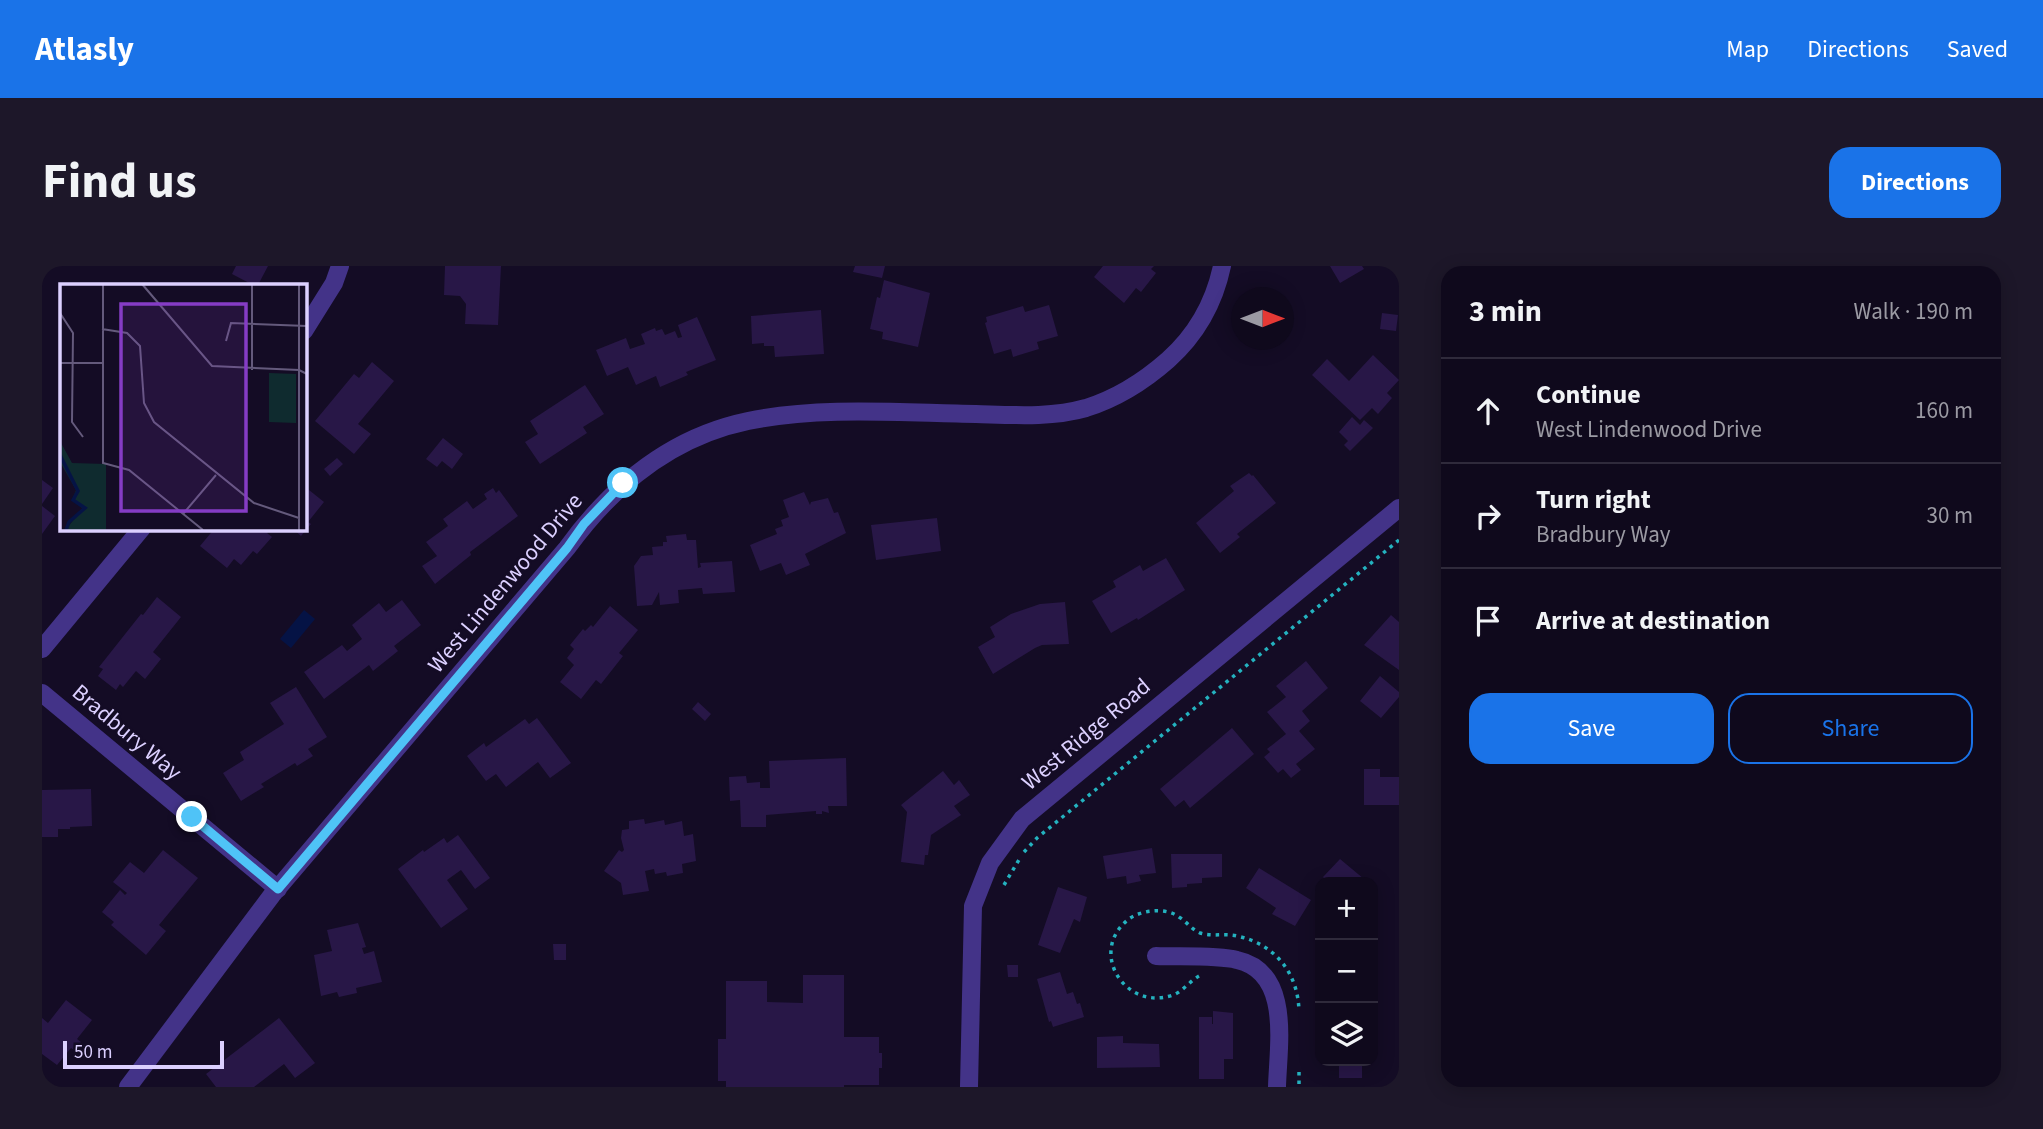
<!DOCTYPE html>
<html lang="en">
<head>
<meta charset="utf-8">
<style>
  body { margin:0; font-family:"Source Sans 3",sans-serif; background:#1d1729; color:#f1f3f6 }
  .controls { position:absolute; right:21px; bottom:21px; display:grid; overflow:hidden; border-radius:14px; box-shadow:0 4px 18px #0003 }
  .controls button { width:63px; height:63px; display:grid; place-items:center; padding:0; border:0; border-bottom:2px solid #2f2a3b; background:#0f091c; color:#f1f3f6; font:35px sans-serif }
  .compass { position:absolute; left:1189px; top:21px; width:63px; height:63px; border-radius:50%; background:#0f091c; box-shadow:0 4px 18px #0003; rotate:90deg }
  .scale { position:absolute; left:21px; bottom:18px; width:161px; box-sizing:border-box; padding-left:7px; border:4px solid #dcd0ff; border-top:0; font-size:19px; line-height:24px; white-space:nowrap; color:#dcd0ff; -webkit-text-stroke:5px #140c25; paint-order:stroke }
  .stop { position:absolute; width:21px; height:21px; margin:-16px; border:5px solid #4fc3f7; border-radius:50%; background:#fff }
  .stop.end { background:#4fc3f7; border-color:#fff; box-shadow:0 2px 7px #0008 }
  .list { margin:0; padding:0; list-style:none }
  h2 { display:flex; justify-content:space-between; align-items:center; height:91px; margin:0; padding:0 28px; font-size:30px }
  h2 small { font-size:23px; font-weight:400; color:#9b9aa3 }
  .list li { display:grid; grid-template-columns:46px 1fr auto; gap:21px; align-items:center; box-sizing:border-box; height:105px; padding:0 28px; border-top:2px solid #2f2a3b }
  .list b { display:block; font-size:26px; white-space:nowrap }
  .list p { margin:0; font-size:23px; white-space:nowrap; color:#9b9aa3 }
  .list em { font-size:23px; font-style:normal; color:#9b9aa3 }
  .actions { display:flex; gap:14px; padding:21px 28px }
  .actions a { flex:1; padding:16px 0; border:2px solid #1a73e8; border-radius:21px; text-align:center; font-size:24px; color:#1a73e8 }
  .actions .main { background:#1a73e8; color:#fff }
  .icon { flex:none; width:38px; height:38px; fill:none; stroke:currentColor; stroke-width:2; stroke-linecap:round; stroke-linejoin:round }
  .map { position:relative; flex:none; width:1357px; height:821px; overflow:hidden; border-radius:21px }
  header { display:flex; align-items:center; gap:42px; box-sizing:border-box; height:98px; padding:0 35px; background:#1a73e8; color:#fff }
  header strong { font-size:33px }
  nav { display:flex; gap:38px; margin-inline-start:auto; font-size:24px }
  .intro { display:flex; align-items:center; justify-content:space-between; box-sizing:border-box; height:168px; padding:0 42px }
  h1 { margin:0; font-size:49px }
  .button { padding:18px 32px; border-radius:21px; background:#1a73e8; color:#fff; font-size:24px; font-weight:700 }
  main { display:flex; gap:42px; padding:0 42px }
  aside { flex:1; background:#0f091c; border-radius:21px; box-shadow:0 4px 18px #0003 }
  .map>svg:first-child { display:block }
  .water { fill:#051345 }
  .building { fill:#281747 }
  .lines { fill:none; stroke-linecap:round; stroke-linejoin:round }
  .path { stroke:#24b2bf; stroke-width:3.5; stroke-dasharray:3.5 5; stroke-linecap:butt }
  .minor { stroke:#433388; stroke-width:18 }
  .tertiary { stroke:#433388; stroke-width:18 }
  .route { stroke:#4fc3f7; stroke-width:9 }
  .labels { text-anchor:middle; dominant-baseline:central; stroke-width:5; stroke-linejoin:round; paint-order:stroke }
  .street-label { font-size:23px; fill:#dcd0ff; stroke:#140c25 }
  .inset-river { fill:none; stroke:#051345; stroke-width:3.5 }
  .inset-road { fill:none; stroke:#645a7c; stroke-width:2 }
  .view { fill:#853cc5; fill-opacity:0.15; stroke:#853cc5; stroke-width:3.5 }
  .inset-edge { fill:none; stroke:#dcd0ff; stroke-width:3.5 }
</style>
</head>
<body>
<header>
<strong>Atlasly</strong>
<nav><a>Map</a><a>Directions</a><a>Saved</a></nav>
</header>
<div class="intro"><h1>Find us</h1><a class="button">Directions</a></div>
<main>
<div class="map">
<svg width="1357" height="821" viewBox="0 0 1357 821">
  <rect width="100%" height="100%" fill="#140c25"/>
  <path class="water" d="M262,344l11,9 -24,29 -11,-9z"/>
  <path class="building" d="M194,0h32l-10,19h-5l-21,-11z
    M403,0h56l-3,59 -33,-1 1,-20 -6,-8 -16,-1z
    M813,0h30l-3,12 -29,-6z
    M1061,0h51l-3,3 5,4 -15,19 -5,-4 -12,15 -30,-26z
    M1288,0h32l2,3 -24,14z
    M842,14l46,13 -12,54 -36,-8 1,-7 -13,-3 7,-32 3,1z
    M1007,39l9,31 -21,6 2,7 -26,8 -2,-8 -17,5 -9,-31 2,-1 -1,-5 37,-11 2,6z
    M779,44l3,44 -49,3 -1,-11h-10v-3l-12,1 -1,-28z
    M1340,47l16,2 -2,16 -16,-2z
    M655,51l19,43 -30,12 2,3 -28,12 -4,-11 -20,9 -8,-18 -21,9 -11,-26 30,-12 4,11 15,-5 -4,-10 14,-6 1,3 6,-2 3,6 10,-4 3,7 4,-1 -4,-12z
    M1331,89l26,25 -12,13 5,5 -14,16 -6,-6 -12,12 -48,-45 15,-16 22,22z
    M330,96l22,19 -36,43 13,10 -17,20 -39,-33 39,-47 5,4z
    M543,119l19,29 -21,13 4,6 -47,31 -15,-22 13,-8 -8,-13z
    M1310,151l8,8 4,-5 9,8 -23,23 -6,-6 4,-4 -9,-9z
    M401,172l20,16 -11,15 -10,-8 -5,6 -11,-8z
    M295,192l6,6 -13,12 -6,-7z
    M1207,207l3,3 1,-1 23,28 -39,31 3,3 -20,16 -24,-30 38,-32 -4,-5z
    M0,214l11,8 -11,16z
    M262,220l20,16 -16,20 3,2 -10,12 -9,-8h12z
    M451,222l3,5 3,-3 19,26 -48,36 1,3 -36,29 -13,-18 15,-10 -11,-14 22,-16 -5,-7 24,-18 6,8 14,-10 -3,-5z
    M762,226l6,13 1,-3 17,-4 6,15 4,-1 8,21 -41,21 5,11 -24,10 -5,-12 -21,8 -10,-26 27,-11 -2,-5 8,-3 -2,-6 8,-3 -6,-17z
    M0,240l13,10 -13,18z
    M895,252l4,33 -65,9 -5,-35z
    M173,262h56l-4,5 5,4 -15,17 -4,-3 -12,14 -7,-6 -7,9 -27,-22z
    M644,268l1,6h9l2,28 3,-1 -1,-4 32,-2 3,31 -32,2 -1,-6 -24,2 1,13 -19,2 -1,-13 -7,13 -15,1 -3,-40 7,-10 12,-1 -1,-8 11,-1v-4h4l-1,-6z
    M1124,292l19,32 -47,30 -1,-2 -26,15 -19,-32 24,-14 -3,-6 27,-16 3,6z
    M115,331l24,20 -28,35 8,7 -16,20 -9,-8 -13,16 -3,-3 -4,6 -18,-14 5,-7 -4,-2 42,-53 2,1z
    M360,334l19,25 -27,21 4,5 -25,20 -4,-6 -45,34 -20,-27 38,-27 5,6 15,-12 -10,-14 27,-22 7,9z
    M1023,336l4,42 -27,1 -7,3 -42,26 -15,-27 17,-10 -5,-10 21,-13 29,-10z
    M568,340l28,24 -19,23 4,3 -22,28 -5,-4 -15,19 -21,-17 14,-17 -7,-7 7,-9 -4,-4 13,-16 2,2 6,-6 2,2z
    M1349,349l8,7v48l-35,-25z
    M1264,395l22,27 -26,23 8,10 -11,10 16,18 -19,15 5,6 -10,8 -8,-9 -5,4 -14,-16 6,-5 -3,-3 19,-15 -19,-22 19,-15 -10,-11z
    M1338,410l19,16v5l-18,21 -21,-17z
    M254,421l31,50 -19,12 5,7 -16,10 -2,-3 -34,21 3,3 -23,14 -18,-28 21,-13 -4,-8 44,-28 -14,-21z
    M656,436l13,12 -6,7 -13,-12z
    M495,452l34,45 -21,15 -12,-16 -32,25 -10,-13 -10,7 -19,-25 17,-13 2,4 39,-28 4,5z
    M1190,462l22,26 -64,54 -6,-8 -9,7 -15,-18z
    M804,492l1,48h-19l1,7 -7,-2v3h-6v-3l-50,4v12h-25l-1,-27 -10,1 -1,-24 17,-1 1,7 13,-1v6h10l-1,-27z
    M1322,503h16v8h19v28h-35z
    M901,505l11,14 5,-5 11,15 -16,11 7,9 -30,20 -3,20h-3l-1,10 -23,-3 6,-50 -6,-7z
    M49,523l1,37 -22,1v2h-12v8h-16v-47z
    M602,553l1,5 19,-4 1,5 17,-4 2,15 9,-2 3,27 -14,3 1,9 -16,3 -1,-4 -11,2 -1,-5 -9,2 4,20 -26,4 -2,-12 -17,-12 15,-21 3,2 2,-2 -3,-12 1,-8 7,-1v-8z
    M416,569l32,43 -15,11 -14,-19 -14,10 21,29 -27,19 -43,-59 25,-19 1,2 20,-14 3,5z
    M1110,582l4,25 -17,2 2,6 -14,3 -1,-8 -19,3 -4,-23z
    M121,584l35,28 -39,47 7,6 -20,24 -35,-30 3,-3 -12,-10 18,-22 5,5 2,-2 -14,-11 17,-20 14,11z
    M1129,588h51v23l-20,1v5l-15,1v3l-15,1z
    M1298,593l24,20 -3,3h-33l-5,-5z
    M1217,602l52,32 -16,26 -23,-12 4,-6 -30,-20z
    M1016,621l29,10 -7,25 -6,-3 -14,34 -22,-8z
    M316,657l8,24 -4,1 2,6 10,-3 8,31 -26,6 1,5 -18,4 -2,-5 -16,4 -7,-41 18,-4 -5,-21z
    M511,678h13v16h-12z
    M965,699h11v12h-10z
    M1018,706l7,22 6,-2 4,12 3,-1 4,14 -31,10 -2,-6 -2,1 -12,-43z
    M761,709h41v62h35v16h3v15h-3v17h-35v2h-118v-6h-8v-42h8v-58h41v21l36,1z
    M24,734l26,20 -15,19 4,3 -7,8 -3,-2 -14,17 -15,-11v-36l6,5z
    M1171,745l20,2v46h-9v20h-25v-62h13v7h1z
    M237,752l36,45 -20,15 -11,-14 -30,23h-38l-10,-13z
    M1081,770v7l36,1 1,23 -63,1v-31z
    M1297,795h23v17h-23z"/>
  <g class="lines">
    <path class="path" d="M982,586l13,-14 362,-298
      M962,619l16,-27
      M1157,710c-9,5 -17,16 -26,19 -48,17 -86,-44 -44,-76 12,-9 37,-12 50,-2 8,5 12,12 21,16 12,4 25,0 37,3 38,8 61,37 62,75
      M1257,806v15"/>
    <path class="minor" d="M262,65l30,-48 6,-17
      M0,383l100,-121
      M0,427l236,196
      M1114,690c23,1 61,-1 81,4 55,12 41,86 40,127
      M86,821l144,-192 295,-347c45,-62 104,-111 181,-127 72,-15 155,-8 228,-7 36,1 75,4 110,-6 32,-10 57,-26 82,-48 28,-25 46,-56 54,-94"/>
    <path class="tertiary" d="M927,821l4,-181 17,-43 32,-44 377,-311"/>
  </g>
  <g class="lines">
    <path class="route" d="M150,551l86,72 289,-341 17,-24 39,-41"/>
  </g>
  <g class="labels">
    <g class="street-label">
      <text transform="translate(463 317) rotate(-50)">West Lindenwood Drive</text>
      <text transform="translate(85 466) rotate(40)">Bradbury Way</text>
      <text transform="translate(1044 468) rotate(-40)">West Ridge Road</text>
    </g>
  </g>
  <g transform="translate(18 18)">
    <rect width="247" height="247" fill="#140c25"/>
    <path d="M209,89l27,1v49l-27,-1zM0,157l12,22 34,1v66h-41l18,-21 -11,-9 4,-10 -16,-28z" fill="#0f2b2f"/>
    <path class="inset-river" d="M0,171l18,36 -5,9 12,8 -16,14 -3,8"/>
    <path class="inset-road" d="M43,0v179l26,7 74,60M82,0l70,82 87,4 8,4M192,0v86M0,29l13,20 -1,89 11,15M42,45l25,4 13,13 4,57 10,19 100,81 45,15M166,57l5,-18 76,3M0,79h42M123,230l33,-39M239,246v-246"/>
    <path class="view" d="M61,20h125v207h-125z"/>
    <rect width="247" height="247" class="inset-edge"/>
  </g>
</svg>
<div class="controls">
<button>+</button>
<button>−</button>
<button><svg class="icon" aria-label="layers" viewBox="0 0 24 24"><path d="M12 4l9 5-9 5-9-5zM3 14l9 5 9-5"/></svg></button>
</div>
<svg class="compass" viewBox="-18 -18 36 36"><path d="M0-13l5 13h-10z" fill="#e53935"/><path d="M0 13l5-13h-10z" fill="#9b9aa3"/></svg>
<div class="scale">50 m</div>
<div class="stop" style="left:581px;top:217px"></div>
<div class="stop end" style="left:150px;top:551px"></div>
</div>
<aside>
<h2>3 min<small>Walk · 190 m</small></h2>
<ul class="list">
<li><svg class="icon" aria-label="ahead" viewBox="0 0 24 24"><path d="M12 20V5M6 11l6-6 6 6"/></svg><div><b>Continue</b><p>West Lindenwood Drive</p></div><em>160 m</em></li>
<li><svg class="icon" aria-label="right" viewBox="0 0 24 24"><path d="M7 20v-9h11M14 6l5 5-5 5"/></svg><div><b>Turn right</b><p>Bradbury Way</p></div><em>30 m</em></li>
<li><svg class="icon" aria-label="arrive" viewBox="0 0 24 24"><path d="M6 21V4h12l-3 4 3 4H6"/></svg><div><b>Arrive at destination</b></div></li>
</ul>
<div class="actions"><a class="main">Save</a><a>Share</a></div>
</aside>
</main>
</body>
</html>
